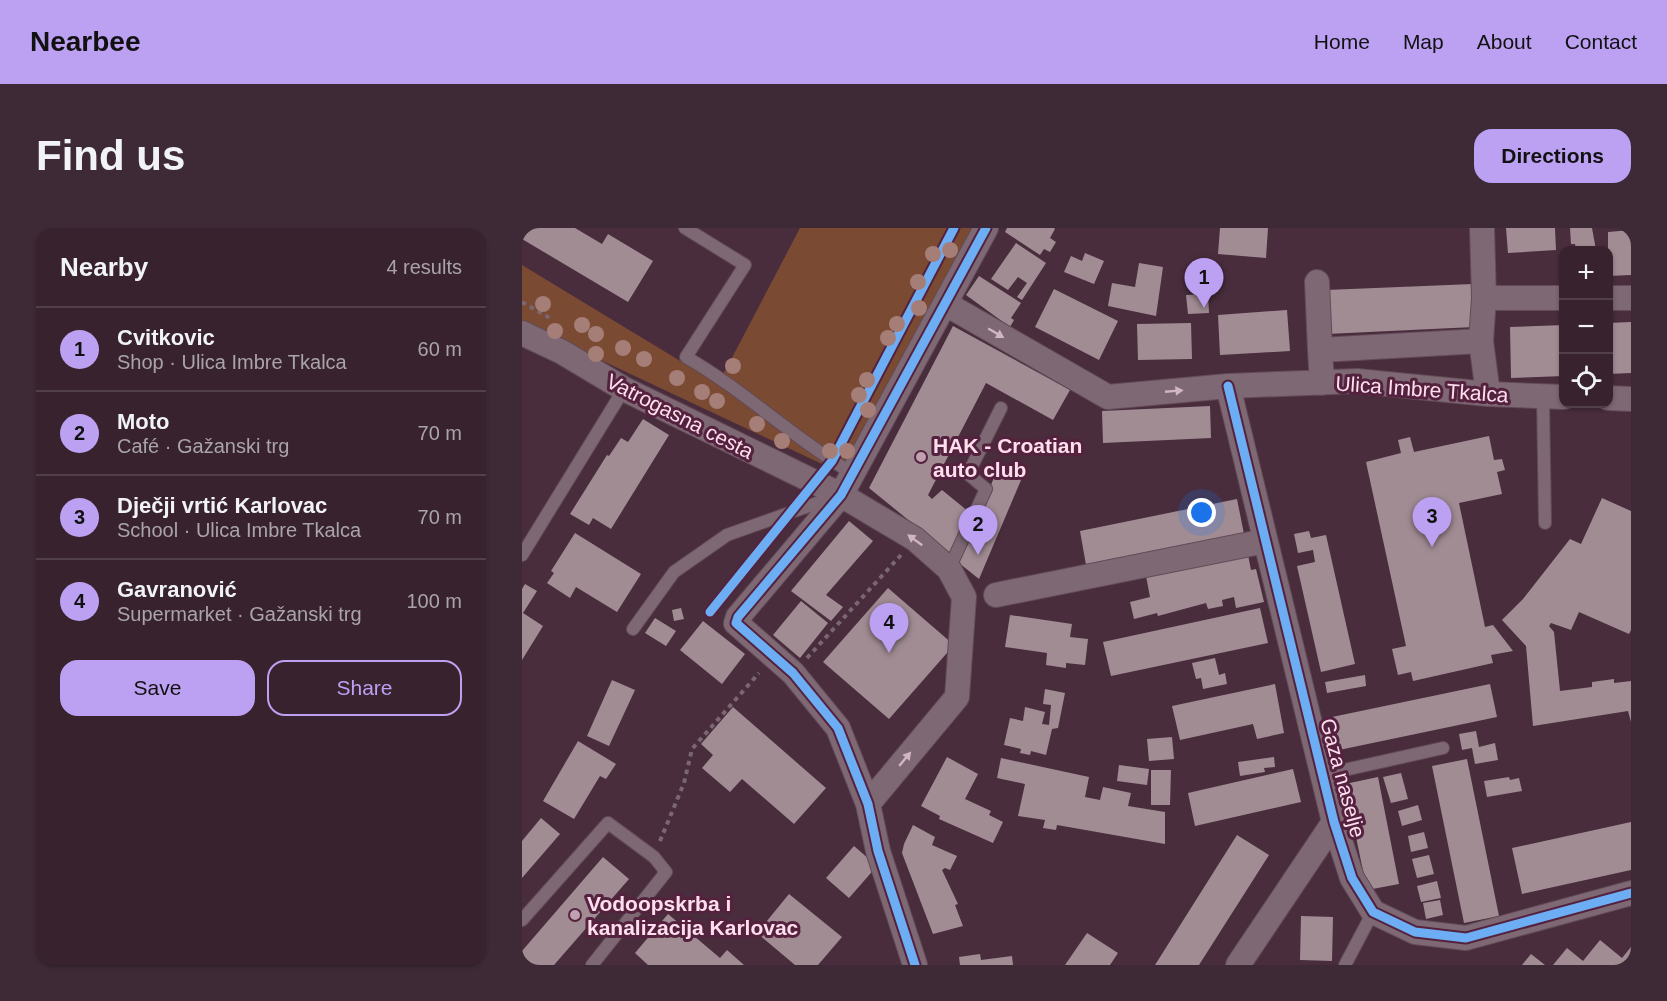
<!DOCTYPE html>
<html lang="en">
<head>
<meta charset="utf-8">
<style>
  body { margin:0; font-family:Arial,sans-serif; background:#3e2a36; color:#f1f3f6 }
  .controls { position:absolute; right:18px; top:18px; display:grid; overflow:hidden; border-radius:12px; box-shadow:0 2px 4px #0004 }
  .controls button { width:54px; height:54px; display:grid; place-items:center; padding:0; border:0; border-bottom:2px solid #513f4a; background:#37222e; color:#f1f3f6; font:30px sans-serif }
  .you { position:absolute; left:680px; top:285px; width:21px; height:21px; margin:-15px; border:4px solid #fff; border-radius:50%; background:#1a73e8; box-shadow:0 0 0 9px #1a73e833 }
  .badge { display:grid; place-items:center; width:39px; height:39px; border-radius:50%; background:#bca0f2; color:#111; font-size:20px; font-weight:700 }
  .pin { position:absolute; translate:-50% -50px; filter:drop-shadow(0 2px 3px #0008) }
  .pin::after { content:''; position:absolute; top:32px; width:21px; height:18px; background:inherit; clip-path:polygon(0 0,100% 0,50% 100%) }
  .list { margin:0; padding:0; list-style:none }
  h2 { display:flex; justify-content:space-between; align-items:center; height:78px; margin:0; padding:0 24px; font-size:26px }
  h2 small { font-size:20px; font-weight:400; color:#aaa4aa }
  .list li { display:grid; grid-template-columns:39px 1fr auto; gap:18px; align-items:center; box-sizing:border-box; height:84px; padding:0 24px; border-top:2px solid #513f4a }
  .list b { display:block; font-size:22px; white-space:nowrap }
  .list p { margin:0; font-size:20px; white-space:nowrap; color:#aaa4aa }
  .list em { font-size:20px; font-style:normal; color:#aaa4aa }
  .actions { display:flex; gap:12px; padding:18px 24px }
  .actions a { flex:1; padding:14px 0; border:2px solid #bca0f2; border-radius:18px; text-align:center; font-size:21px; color:#bca0f2 }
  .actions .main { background:#bca0f2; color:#111 }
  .icon { flex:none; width:33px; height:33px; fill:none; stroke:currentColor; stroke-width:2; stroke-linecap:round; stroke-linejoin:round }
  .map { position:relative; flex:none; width:1109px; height:737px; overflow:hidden; border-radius:18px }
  header { display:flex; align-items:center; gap:36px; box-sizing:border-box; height:84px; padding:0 30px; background:#bca0f2; color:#111 }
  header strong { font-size:28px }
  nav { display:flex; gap:33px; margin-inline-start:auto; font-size:21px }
  .intro { display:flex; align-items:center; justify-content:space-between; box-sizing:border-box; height:144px; padding:0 36px }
  h1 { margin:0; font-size:42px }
  .button { padding:15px 27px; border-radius:18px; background:#bca0f2; color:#111; font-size:21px; font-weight:700 }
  main { display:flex; gap:36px; padding:0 36px }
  aside { flex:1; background:#37222e; border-radius:18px; box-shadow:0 2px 4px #0004 }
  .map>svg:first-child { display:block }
  .park { fill:#7a4a33 }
  .building { fill:#a28c94 }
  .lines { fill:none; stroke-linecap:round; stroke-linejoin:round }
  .service-casing { stroke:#634b58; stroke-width:14 }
  .minor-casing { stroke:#634b58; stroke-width:26 }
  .path { stroke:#7b6772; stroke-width:4; stroke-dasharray:4.5 4.5; stroke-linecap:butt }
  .service { stroke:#7e6873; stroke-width:12 }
  .minor { stroke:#7e6873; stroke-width:24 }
  .cycleway-casing { stroke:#54223e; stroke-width:13 }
  .cycleway { stroke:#6dadf4; stroke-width:9 }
  .tree { fill:#a67e78 }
  .oneway { fill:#d2b5c3 }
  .poi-dot { fill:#bfa1b0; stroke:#54223e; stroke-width:2 }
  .labels { text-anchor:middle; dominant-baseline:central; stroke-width:6; stroke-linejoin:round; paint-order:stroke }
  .street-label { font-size:21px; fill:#ffdfee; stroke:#54223e }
  .poi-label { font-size:21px; font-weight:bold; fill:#ffdfee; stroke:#54223e; text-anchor:start }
</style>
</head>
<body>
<header>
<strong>Nearbee</strong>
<nav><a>Home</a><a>Map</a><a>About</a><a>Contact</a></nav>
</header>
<div class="intro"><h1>Find us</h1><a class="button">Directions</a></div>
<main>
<aside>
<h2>Nearby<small>4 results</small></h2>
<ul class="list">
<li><span class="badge">1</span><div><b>Cvitkovic</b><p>Shop · Ulica Imbre Tkalca</p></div><em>60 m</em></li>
<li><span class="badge">2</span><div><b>Moto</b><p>Café · Gažanski trg</p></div><em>70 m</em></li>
<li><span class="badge">3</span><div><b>Dječji vrtić Karlovac</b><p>School · Ulica Imbre Tkalca</p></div><em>70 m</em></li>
<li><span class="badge">4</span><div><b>Gavranović</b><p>Supermarket · Gažanski trg</p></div><em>100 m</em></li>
</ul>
<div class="actions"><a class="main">Save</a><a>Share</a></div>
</aside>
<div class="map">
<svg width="1109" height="737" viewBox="0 0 1109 737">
  <rect width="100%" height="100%" fill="#492d3d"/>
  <path class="park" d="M278,0h172l-133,244 -317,-149v-58l193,117 10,-11z"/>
  <path class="building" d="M0,0h53l27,16 6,-10 45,27 -25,41 -106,-63z
    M485,0h47l1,1 -5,9 6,4 -6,10 -6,-3 -4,6 -35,-23z
    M698,0h48l-2,30 -48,-4z
    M984,0h49l1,22 -48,3z
    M1048,0h22l4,22h-20l-1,-6h-4z
    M1109,2v45l-23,1v-44z
    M494,15l30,20 -24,37 -5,-3 10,-14 -9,-6 -10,13 -17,-11z
    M563,25l19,8 -10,23 -30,-12 7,-16 11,5z
    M617,35l24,4 -7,49 -48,-10 4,-23 23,4z
    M457,48l42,27 -10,15 3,2 -4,7 -44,-32z
    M951,56l1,43 -147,7 -1,-44z
    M532,61l64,32 -19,39 -64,-33z
    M686,66l1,19 -21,1 -2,-19z
    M765,82l3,41 -70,4 -2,-40z
    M1109,94v51l-23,1v-51z
    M669,95l1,36 -54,1 -1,-36z
    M1042,97v51l-53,2 -1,-51z
    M431,98l117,64 -17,30 -67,-37 -58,112 4,4 10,-9 27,22 -20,41 -80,-65z
    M688,178l1,32 -108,5 -1,-32z
    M121,191l26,16 -58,94 -18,-11 -4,7 -19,-11 37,-59 2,1 12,-18 7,4z
    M967,208l5,24 8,-1 3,11 -8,2 5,22 -43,9 26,124 8,-2 20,26 -22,4 2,8 -80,18 -2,-9 -13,3 -6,-26 14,-3 -40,-184 35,-9 -3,-13 12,-3 4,15z
    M478,235l24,10 -45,106 -20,-16z
    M1080,270l29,13v119l-2,4 -50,-22 -8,18 -20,-7 -2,3 5,6 6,59 32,-4v-5l22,-3v4l17,-2v41l-3,-11 -95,15 -7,-80 -24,-26 21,-21 47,-60 11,5z
    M715,271l7,35 -158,31 -6,-34z
    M327,293l24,20 -47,54 17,12 -12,14 -40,-30z
    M787,303l2,7 15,-3 29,129 -34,8 -24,-106 18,-4 -2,-12 -15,3 -4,-19z
    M53,305l66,41 -24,38 -41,-25 -6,11 -23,-15 7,-10 -3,-2z
    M726,327l3,15 5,-1 8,33 -28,6 -2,-11 -12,3 1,6 -15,3 -2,-6 -48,13 -1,-3 -23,6 -4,-17 20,-5 -4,-21z
    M3,356l12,7 -14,22 20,13 -21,34v-71z
    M366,360l66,57 -65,74 -66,-57z
    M279,373l27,22 -28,35 -27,-23z
    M159,380l3,11 -10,2 -2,-11z
    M738,380l8,35 -157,33 -8,-34z
    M488,387l62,9 -2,13 18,2 -3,26 -19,-2v5l-20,-3 1,-12 -42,-6z
    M133,390l21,13 -10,15 -21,-13z
    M181,393l42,33 -23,30 -42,-34z
    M693,430l4,17 6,-2 2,11 -24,5 -2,-11 -5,1 -4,-16z
    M843,447l1,11 -39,7 -2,-11z
    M90,452l23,10 -26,56 -22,-10z
    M753,456l9,49 -27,6 -4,-15 -73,16 -8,-34z
    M968,456l7,33 -158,33 -7,-33z
    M523,461l20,4 -7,35 -6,1 -6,26 -15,-4 -1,4 -10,-2 1,-4 -17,-4 6,-27 13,3 2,-14 20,5 -3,12 7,1 2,-20 -8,-1z
    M211,479l93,81 -32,36 -52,-45 -12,13 -28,-24 11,-13 -12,-11z
    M954,503l3,16 16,-4 3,17 -23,4 -3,-16 -10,2 -3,-16z
    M650,509l2,22 -25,2 -2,-22z
    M56,513l38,23 -10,15 -6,-3 -26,43 -31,-18z
    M425,529l31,17 -13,25 26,12 -2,4 14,7 -10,21 -54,-24 1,-3 -19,-10z
    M752,529l1,10 -11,1 1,4 -25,4 -2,-14z
    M479,530l88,19 -4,20 15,3 3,-13 28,6 -3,13 37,6v32l-108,-19 -1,5 -13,-2 2,-8 -27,-4 7,-32 -28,-6z
    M945,531l32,157 -35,7 -32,-157z
    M597,537l30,4 -2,16 -30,-4z
    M771,541l8,33 -106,24 -7,-33z
    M629,542h20l-1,35h-19z
    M879,545l7,26 -17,4 -8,-26z
    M856,549l21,107 -32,6 -22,-106z
    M987,549l1,3 9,-2 3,13 -35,6 -3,-16z
    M896,577l4,15 -20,6 -4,-15z
    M19,590l19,16 -38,44v-37z
    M1109,594v48l-109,24 -10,-46z
    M391,597l22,12 -3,8 25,11 -7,14 -5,-2 -3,2 16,34 -3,1 8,21 -30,8 -31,-81 2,-9z
    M902,604l4,16 -17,4 -3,-16z
    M715,607l32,20 -70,110h-44z
    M332,618l23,20 -28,32 -23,-20z
    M907,627l5,19 -17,4 -5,-19z
    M81,629l26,22 -75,86h-32v-14z
    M915,653l4,17 -20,4 -4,-16z
    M267,666l53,43 -24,28h-23l-38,-32z
    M918,672l3,15 -17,4 -3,-16z
    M146,686l52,44 7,-8 17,15h-96l-13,-12z
    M779,688l32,1 -1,44 -32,-1z
    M565,705l31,20 -8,12h-45z
    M1078,712l22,18 9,-11v18h-78l14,-17 16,13z
    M458,726l1,6 31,-4 1,9h-53l-1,-8z
    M1009,726l14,11h-23z"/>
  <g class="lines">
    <defs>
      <path id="service" d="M163,0l60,37 -59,92c59,34 108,82 166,116
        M1021,169l2,126
        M0,327l102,-166
        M427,341l37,-80 -18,-15 33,-66
        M111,401l41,-57 53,-37 107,-38
        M800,547l121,-27
        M0,692l86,-97 46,34 12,15 -74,93
        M823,737l28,-53"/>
      <path id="minor" d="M960,0l2,70
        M795,54l3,68
        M1086,70h23
        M424,76l162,93 120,-11 129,-5 131,13 76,3
        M0,105l40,19 62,37 217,106 74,44 34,30 15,28 -7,100 -89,107
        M800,155l-2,-33 161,-9
        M706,158l106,436 18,56 21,34 42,20 51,6 165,-45
        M966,166l-7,-53 3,-43h80
        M1086,170l23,1
        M474,367l269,-54
        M393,737l-37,-114 -10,-47 -30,-76 -45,-55 -57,-50 2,-6 103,-122 145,-267
        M716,737l96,-143"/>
    </defs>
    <use href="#service" class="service-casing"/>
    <use href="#minor" class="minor-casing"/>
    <path class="path" d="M0,74l28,16
      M352,153l80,-153
      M212,354l34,-43
      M188,384l8,-10
      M285,430l94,-103
      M138,613l24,-58 8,-34 67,-76"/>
    <use href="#service" class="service"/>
    <use href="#minor" class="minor"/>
    <defs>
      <path id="cycleway" d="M706,158l106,436 18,56 21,34 42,20 51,6 165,-45
        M188,384l122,-151 122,-233
        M393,737l-37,-114 -10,-47 -30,-76 -45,-55 -57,-50 2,-6 103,-122 145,-267"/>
    </defs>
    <use href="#cycleway" class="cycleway-casing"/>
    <use href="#cycleway" class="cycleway"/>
  </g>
  <g class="tree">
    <circle cx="428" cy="22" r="8"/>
    <circle cx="411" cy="26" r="8"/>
    <circle cx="396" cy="54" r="8"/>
    <circle cx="21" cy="76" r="8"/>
    <circle cx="397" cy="80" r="8"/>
    <circle cx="375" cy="96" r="8"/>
    <circle cx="60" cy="97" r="8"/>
    <circle cx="33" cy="103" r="8"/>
    <circle cx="74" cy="106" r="8"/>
    <circle cx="366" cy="110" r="8"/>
    <circle cx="101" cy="120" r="8"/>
    <circle cx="74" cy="126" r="8"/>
    <circle cx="122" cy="131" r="8"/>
    <circle cx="211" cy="138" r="8"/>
    <circle cx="155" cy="150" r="8"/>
    <circle cx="345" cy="152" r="8"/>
    <circle cx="180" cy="164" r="8"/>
    <circle cx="337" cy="167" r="8"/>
    <circle cx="195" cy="173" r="8"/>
    <circle cx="346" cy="182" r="8"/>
    <circle cx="235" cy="196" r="8"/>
    <circle cx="260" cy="213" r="8"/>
    <circle cx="308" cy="223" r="8"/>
    <circle cx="325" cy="223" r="8"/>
  </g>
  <defs><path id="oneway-solid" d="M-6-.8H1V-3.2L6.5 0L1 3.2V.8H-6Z" transform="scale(1.5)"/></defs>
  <g class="oneway">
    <use href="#oneway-solid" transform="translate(474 105) rotate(30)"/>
    <use href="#oneway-solid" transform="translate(652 163) rotate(-5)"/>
    <use href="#oneway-solid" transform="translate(393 312) rotate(-144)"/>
    <use href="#oneway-solid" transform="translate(383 531) rotate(-50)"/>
  </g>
  <g class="poi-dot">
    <circle cx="399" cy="229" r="6"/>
    <circle cx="53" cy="687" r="6"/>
  </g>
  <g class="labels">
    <g class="street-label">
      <text transform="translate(900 161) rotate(4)">Ulica Imbre Tkalca</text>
      <text transform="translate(158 188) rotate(27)">Vatrogasna cesta</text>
      <text transform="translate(821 550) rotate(75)">Gaza naselje</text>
    </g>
    <g class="poi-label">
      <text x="411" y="217">HAK - Croatian<tspan x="411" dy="24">auto club</tspan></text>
      <text x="65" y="675">Vodoopskrba i<tspan x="65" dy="24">kanalizacija Karlovac</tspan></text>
    </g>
  </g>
</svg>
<div class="controls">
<button>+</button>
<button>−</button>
<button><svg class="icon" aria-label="locate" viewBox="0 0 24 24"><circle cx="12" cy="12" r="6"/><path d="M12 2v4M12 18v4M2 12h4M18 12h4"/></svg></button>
</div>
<div class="you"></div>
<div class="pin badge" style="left:682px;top:80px">1</div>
<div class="pin badge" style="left:456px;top:327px">2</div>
<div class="pin badge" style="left:910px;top:319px">3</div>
<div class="pin badge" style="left:367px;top:425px">4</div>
</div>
</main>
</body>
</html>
